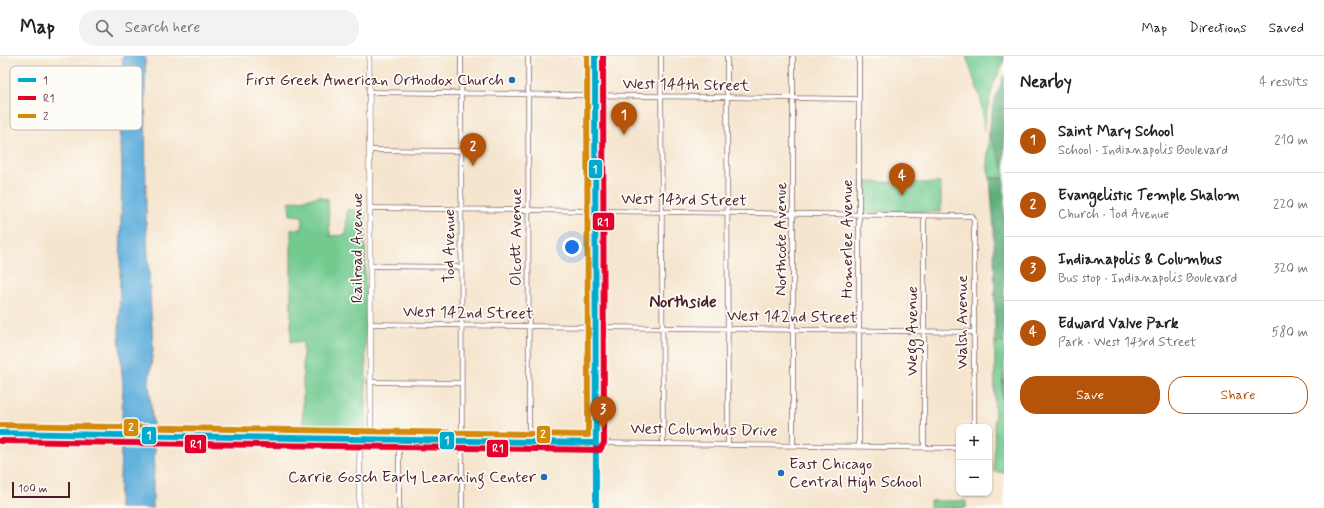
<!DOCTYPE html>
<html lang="en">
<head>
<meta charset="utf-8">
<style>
  body { margin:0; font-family:Mynerve,sans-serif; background:#f2f2f2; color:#202124 }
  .controls { position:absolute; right:12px; bottom:12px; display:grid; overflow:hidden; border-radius:8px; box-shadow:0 1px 3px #0004 }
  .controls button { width:36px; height:36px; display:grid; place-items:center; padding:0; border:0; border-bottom:1px solid #e0e0e0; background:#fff; color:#202124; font:20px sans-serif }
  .scale { position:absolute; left:12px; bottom:10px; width:58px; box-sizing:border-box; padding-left:4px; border:2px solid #4a1f2b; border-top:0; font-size:11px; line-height:14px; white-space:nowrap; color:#4a1f2b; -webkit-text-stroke:3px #fdfcf7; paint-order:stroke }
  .you { position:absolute; left:572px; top:191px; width:14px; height:14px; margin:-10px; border:3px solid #fff; border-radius:50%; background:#1a73e8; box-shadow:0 0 0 6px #1a73e833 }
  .badge { display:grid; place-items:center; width:26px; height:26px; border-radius:50%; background:#b45309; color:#fff; font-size:13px; font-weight:700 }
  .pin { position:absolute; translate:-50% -33px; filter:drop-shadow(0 1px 2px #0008) }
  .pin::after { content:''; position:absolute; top:21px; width:14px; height:12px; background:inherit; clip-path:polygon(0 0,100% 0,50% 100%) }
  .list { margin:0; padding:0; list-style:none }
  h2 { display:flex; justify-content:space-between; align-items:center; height:52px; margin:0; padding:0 16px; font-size:17px }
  h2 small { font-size:13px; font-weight:400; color:#757577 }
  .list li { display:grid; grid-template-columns:26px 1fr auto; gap:12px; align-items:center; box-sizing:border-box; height:64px; padding:0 16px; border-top:1px solid #e0e0e0 }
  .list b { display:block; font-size:15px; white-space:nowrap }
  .list p { margin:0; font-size:13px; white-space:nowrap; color:#757577 }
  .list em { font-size:13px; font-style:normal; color:#757577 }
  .actions { display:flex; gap:8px; padding:12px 16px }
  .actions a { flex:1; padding:9px 0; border:1px solid #b45309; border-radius:16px; text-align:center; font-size:14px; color:#b45309 }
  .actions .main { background:#b45309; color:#fff }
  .icon { flex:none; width:22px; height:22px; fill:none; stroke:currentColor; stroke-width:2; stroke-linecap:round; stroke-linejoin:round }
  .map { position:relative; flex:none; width:1004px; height:452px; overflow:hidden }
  header { display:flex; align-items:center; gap:24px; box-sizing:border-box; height:56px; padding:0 20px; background:#fff; border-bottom:1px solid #e0e0e0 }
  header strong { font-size:19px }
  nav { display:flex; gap:22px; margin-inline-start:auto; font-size:14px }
  .search { width:280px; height:36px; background:#f2f2f2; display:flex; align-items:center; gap:10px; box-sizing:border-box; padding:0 14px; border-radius:16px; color:#757577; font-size:15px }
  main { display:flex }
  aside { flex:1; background:#fff }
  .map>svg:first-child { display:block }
  .green { fill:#72ca8f; stroke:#5e745d }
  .forest { fill:#5dae7a; stroke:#546652 }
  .water { fill:#63b1dd; stroke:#566884 }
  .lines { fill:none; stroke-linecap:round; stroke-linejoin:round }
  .minor-casing { stroke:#866464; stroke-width:5.5 }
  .tertiary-casing { stroke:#866464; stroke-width:6 }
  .primary-casing { stroke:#866464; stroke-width:8 }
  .minor { stroke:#fff; stroke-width:4 }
  .tertiary { stroke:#fff; stroke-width:5 }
  .primary { stroke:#fff; stroke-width:7 }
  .bus-1-casing { stroke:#fdfcf7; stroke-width:9 }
  .bus-2-casing { stroke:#fdfcf7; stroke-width:9 }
  .bus-3-casing { stroke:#fdfcf7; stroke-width:9 }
  .bus-1 { stroke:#00a9ce; stroke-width:6 }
  .bus-2 { stroke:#e4002b; stroke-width:6 }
  .bus-3 { stroke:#d48b09; stroke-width:6 }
  .poi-dot { fill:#1f6fb2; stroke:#fdfcf7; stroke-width:1.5 }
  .labels { text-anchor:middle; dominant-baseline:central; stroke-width:3.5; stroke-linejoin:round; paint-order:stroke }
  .poi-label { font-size:16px; fill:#4a1f2b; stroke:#fdfcf7; text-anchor:end }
  .street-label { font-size:16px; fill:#4a1f2b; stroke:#fdfcf7 }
  .neighbourhood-label { font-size:17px; font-weight:bold; fill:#4a1f2b; stroke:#fdfcf7 }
  .key { fill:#fdfcf7; stroke:#c7baba; stroke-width:1 }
  .key-label { font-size:11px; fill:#4a1f2b }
  .line-badge { stroke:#fdfcf7; stroke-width:1.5 }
  .badge-label { font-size:11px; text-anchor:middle; font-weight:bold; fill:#fff }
</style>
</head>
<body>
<header>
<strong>Map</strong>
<div class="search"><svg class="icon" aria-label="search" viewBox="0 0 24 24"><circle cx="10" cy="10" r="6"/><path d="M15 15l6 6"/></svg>Search here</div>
<nav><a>Map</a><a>Directions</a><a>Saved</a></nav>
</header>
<main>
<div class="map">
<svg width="1004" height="452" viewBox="0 0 1004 452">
  <rect width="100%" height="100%" fill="#fdfcf7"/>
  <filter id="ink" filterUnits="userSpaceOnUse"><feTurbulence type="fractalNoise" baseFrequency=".025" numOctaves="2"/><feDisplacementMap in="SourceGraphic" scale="8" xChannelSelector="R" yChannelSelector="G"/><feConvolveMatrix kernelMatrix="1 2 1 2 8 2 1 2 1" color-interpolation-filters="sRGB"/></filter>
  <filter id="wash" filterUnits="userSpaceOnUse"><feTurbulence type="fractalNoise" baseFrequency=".012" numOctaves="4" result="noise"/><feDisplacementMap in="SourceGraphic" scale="16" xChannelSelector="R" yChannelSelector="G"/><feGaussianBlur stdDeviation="0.9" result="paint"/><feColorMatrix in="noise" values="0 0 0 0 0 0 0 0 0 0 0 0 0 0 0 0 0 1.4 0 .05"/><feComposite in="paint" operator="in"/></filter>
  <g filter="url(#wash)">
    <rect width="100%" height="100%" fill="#f5e5ce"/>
    <path class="green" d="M966,0h38c0,11 -8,20 -11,30 -4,15 -7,29 -9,44l-3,-30z
      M989,75l15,39v8h-14l-3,-14z
      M862,126l79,1v29h-77l-2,-2z
      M321,140l1,2 6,1 2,37 16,-1 1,-26 18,4 1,218 -5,4 -58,-1v-92h-12v-113h11l1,-13 -13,-1 -1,-13z
      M1004,285v32l-2,15 2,85 -10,-1 1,-128z
      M930,445h36v7h-36z"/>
    <path class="forest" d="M1004,19v95l-15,-39 4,-26z
      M990,122h14v163l-9,3 -1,-113z
      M1004,317v100l-2,-85z"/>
    <path class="water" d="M123,0h22l1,163 7,130 -4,34 6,66 -2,36v23h-34l4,-121 -4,-54 3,-166 -2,-48z"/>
  </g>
  <g filter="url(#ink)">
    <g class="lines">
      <defs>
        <path id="minor" d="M461,0l1,452
          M528,0l1,386
          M661,0l2,387
          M727,0l1,388
          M793,0v389
          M859,0v390
          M370,36l489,7
          M370,94l91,1
          M370,152l602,8 2,4v207
          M924,160v231
          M370,210l91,1
          M370,268l604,8
          M370,326l92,1
          M399,384v68
          M596,387l363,5"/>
        <path id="tertiary" d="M369,0l2,383
          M359,452l1,-69"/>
        <path id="primary" d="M595,0l1,452
          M0,377l596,10"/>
      </defs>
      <use href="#minor" class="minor-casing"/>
      <use href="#tertiary" class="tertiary-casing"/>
      <use href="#primary" class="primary-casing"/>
      <use href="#minor" class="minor"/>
      <use href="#tertiary" class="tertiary"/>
      <use href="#primary" class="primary"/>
      <defs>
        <path id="bus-1" d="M595,0l1,452
          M0,377l596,10"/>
        <path id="bus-2" d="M0,385l600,9 4,-7 -1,-387"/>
        <path id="bus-3" d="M0,369l588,10 -1,-379"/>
      </defs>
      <use href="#bus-1" class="bus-1-casing"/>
      <use href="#bus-2" class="bus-2-casing"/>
      <use href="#bus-3" class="bus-3-casing"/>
      <use href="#bus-1" class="bus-1"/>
      <use href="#bus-2" class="bus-2"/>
      <use href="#bus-3" class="bus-3"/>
    </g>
  </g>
  <g class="poi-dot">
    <circle cx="512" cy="24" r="4"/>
    <circle cx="781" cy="417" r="4"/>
    <circle cx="544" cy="421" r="4"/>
  </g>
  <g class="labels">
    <g class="poi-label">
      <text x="504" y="24">First Greek American Orthodox Church</text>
      <text x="789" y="408" text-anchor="start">East Chicago<tspan x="789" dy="18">Central High School</tspan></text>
      <text x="536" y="421">Carrie Gosch Early Learning Center</text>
    </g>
    <g class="street-label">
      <text transform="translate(686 29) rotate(1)">West 144th Street</text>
      <text transform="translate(684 144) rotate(1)">West 143rd Street</text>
      <text transform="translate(516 181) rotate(-90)">Olcott Avenue</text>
      <text transform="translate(781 183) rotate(-90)">Northcote Avenue</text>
      <text transform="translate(847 183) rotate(-90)">Homerlee Avenue</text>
      <text transform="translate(449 190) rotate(-90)">Tod Avenue</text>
      <text transform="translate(357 192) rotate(-90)">Railroad Avenue</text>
      <text transform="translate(468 257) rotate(1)">West 142nd Street</text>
      <text transform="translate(792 261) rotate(1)">West 142nd Street</text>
      <text transform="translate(962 266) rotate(-90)">Walsh Avenue</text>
      <text transform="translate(912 275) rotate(-90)">Wegg Avenue</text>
      <text transform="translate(704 374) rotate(1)">West Columbus Drive</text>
    </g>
    <g class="neighbourhood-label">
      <text x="683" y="246">Northside</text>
    </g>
  </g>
  <rect x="10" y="10" width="132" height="64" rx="6" class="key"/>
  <rect x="18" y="22" width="18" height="4" fill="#00a9ce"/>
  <rect x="18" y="40" width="18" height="4" fill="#e4002b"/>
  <rect x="18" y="58" width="18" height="4" fill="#d48b09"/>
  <g class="key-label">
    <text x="43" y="28">1</text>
    <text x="43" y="46">R1</text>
    <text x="43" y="64">2</text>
  </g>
  <g class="line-badge">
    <rect x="588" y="103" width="15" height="20" rx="4" fill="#00a9ce"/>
    <rect x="592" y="156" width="23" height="19" rx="4" fill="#e4002b"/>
    <rect x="123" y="362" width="16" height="19" rx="4" fill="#d48b09"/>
    <rect x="536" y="369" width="15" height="19" rx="4" fill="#d48b09"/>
    <rect x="141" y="370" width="16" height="19" rx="4" fill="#00a9ce"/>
    <rect x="439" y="375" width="16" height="19" rx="4" fill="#00a9ce"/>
    <rect x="184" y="378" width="23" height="20" rx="4" fill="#e4002b"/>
    <rect x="486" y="383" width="23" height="19" rx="4" fill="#e4002b"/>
  </g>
  <g class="badge-label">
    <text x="595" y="117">1</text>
    <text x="603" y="170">R1</text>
    <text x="131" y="375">2</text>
    <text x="543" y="382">2</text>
    <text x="149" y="383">1</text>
    <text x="447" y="388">1</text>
    <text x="196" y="392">R1</text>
    <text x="498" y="396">R1</text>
  </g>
</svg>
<div class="controls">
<button>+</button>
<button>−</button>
</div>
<div class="scale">100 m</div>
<div class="you"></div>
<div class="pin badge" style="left:624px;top:79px">1</div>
<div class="pin badge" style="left:473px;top:110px">2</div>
<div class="pin badge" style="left:603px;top:373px">3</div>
<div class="pin badge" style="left:902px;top:140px">4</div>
</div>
<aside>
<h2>Nearby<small>4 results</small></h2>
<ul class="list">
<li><span class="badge">1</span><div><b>Saint Mary School</b><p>School · Indianapolis Boulevard</p></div><em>210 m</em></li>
<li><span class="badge">2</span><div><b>Evangelistic Temple Shalom</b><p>Church · Tod Avenue</p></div><em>220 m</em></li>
<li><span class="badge">3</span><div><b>Indianapolis &amp; Columbus</b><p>Bus stop · Indianapolis Boulevard</p></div><em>320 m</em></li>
<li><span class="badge">4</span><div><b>Edward Valve Park</b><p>Park · West 143rd Street</p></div><em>580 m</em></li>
</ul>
<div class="actions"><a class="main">Save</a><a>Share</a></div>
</aside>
</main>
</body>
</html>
